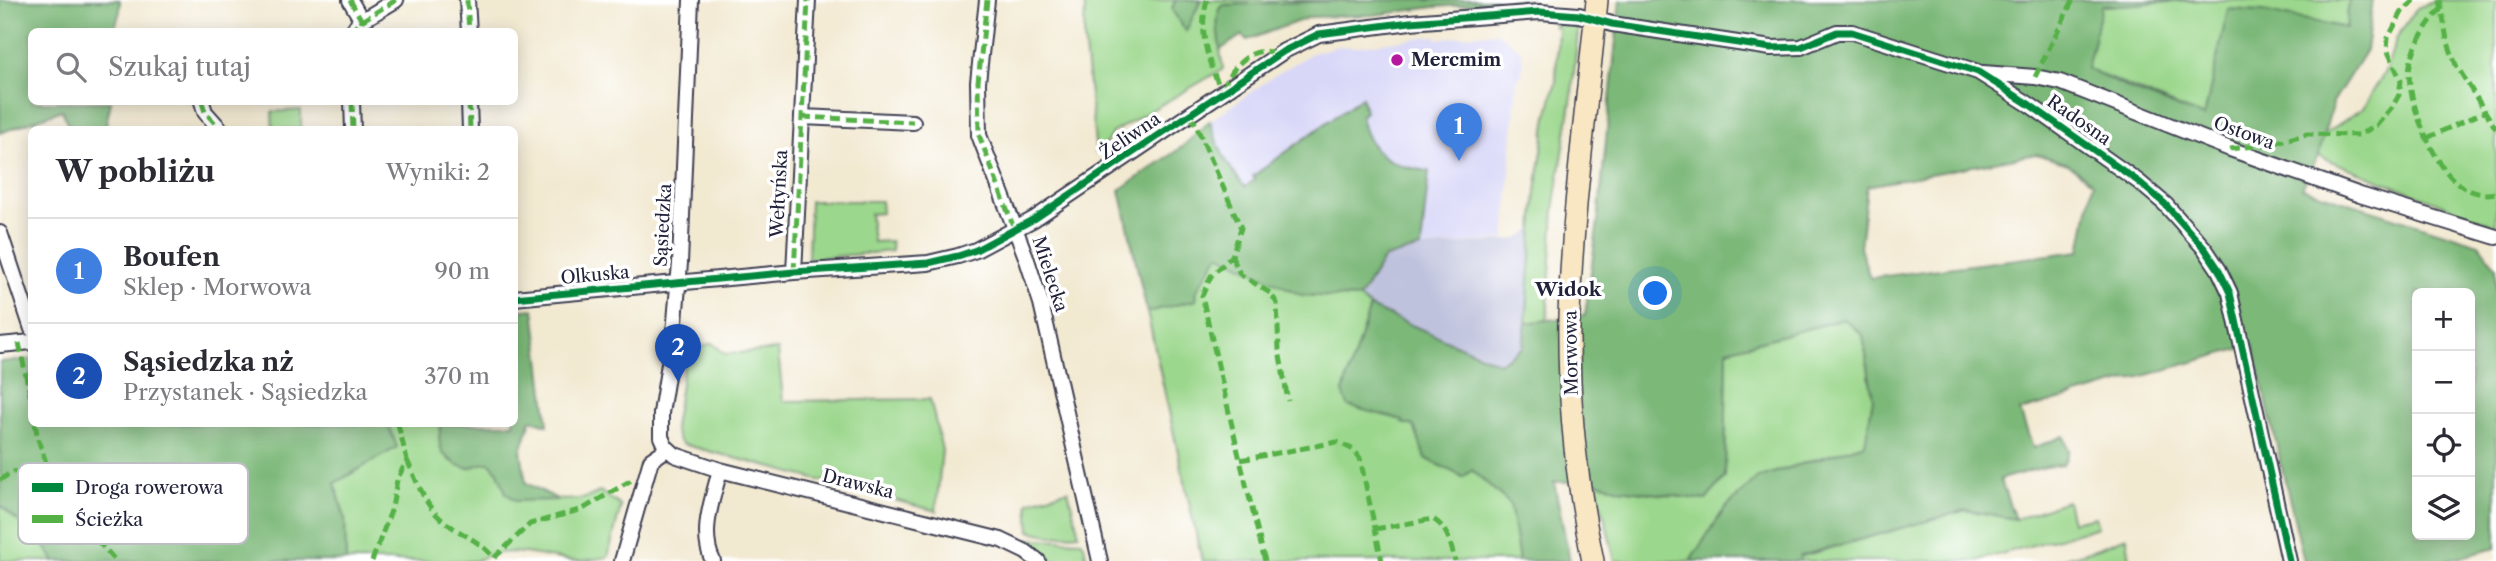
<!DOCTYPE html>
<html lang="pl">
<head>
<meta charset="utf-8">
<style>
  body { margin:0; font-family:"Libre Caslon Text",serif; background:#f2f2f3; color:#2b2b33 }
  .controls { position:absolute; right:21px; bottom:21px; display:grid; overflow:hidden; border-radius:10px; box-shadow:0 4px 18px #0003 }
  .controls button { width:63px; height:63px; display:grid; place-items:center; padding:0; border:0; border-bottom:2px solid #e1e1e2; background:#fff; color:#2b2b33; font:35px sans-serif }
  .you { position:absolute; left:1656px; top:294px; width:24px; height:24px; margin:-18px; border:5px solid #fff; border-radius:50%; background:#1a73e8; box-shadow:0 0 0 10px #1a73e833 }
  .badge { display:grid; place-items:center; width:46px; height:46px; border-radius:50%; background:#b45309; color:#fff; font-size:23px; font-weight:700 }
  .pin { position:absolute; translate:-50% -58px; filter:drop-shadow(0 2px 4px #0008) }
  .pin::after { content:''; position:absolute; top:37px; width:24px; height:21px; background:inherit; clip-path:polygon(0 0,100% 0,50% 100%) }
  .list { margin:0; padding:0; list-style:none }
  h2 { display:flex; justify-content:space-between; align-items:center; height:91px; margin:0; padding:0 28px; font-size:30px }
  h2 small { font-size:23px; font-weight:400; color:#7c7c81 }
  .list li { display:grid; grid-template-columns:46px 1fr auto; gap:21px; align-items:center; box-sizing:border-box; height:105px; padding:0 28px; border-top:2px solid #e1e1e2 }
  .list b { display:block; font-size:26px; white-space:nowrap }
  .list p { margin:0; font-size:23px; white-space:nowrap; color:#7c7c81 }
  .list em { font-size:23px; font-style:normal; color:#7c7c81 }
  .icon { flex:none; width:38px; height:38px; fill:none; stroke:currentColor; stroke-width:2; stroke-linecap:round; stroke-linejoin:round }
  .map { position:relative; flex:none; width:2496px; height:561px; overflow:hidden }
  .search { position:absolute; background:#fff; box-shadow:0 4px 18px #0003; left:28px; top:28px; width:490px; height:77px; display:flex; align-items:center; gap:18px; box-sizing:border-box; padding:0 24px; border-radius:10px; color:#7c7c81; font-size:26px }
  .panel { position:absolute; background:#fff; box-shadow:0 4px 18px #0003; left:28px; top:126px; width:490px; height:301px; border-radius:10px }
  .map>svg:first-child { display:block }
  .built { fill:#d8d7f8 }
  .industrial { fill:#bfc2dd }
  .green { fill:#9bd78c; stroke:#5e7c64; stroke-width:2 }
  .forest { fill:#7cb878; stroke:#4f6d5a; stroke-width:2; fill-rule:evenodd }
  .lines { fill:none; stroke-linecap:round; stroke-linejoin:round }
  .minor-casing { stroke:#414052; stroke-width:18 }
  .secondary-casing { stroke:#414052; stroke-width:24 }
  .minor { stroke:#fff; stroke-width:14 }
  .secondary { stroke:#f9e7c3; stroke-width:21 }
  .quiet { stroke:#55b146; stroke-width:5; stroke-dasharray:10 5; stroke-linecap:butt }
  .cycleway-casing { stroke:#fff; stroke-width:11 }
  .cycleway { stroke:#00873e; stroke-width:7 }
  .poi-dot { fill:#b5179e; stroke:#fff; stroke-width:2.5 }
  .labels { text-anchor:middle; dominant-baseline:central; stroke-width:7; stroke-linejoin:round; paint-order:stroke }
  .poi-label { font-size:18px; font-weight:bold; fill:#22223b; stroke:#fff; text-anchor:start }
  .street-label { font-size:18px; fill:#22223b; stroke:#fff }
  .neighbourhood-label { font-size:19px; font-weight:bold; fill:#22223b; stroke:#fff }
  .key { fill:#fff; stroke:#bdbdc4; stroke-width:2 }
  .key-label { font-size:19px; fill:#22223b }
</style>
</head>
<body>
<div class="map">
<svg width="2496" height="561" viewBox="0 0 2496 561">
  <rect width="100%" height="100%" fill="#fff"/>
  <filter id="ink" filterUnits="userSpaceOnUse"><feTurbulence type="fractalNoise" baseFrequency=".0143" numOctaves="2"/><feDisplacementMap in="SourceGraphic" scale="14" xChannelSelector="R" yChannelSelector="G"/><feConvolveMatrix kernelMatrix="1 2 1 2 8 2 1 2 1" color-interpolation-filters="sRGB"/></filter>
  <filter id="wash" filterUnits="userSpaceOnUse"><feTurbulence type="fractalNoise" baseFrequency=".00686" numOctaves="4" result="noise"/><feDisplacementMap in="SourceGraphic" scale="28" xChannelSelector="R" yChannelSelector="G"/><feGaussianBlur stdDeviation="1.57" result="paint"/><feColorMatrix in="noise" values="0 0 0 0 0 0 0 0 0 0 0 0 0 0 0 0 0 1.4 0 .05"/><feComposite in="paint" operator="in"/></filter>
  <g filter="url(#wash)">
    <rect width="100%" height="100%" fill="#f2e9d1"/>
    <path class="built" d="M1497,32l24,19 2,11 -2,15 -4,1 -12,161 -84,9 8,-76 -26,-4 -25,-16 -14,-17 -3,-20 4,-3 -3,-15 -109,79 2,4 -10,7 -19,-23 -11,-23 -5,-20 64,-45 38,-23 27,-7 14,1 71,-10 12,-1v3z"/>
    <path class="industrial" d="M1534,228l-11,119 -24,16 -129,-56 -11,-9 25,-40 37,-10 97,-9z"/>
    <path class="green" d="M1085,0h90l-3,10 14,20 15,-30h171l-149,5 -3,45 3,19 -111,64 -4,8 -12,12 -12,-115z
      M2200,0h149l-3,28 -64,-13 -78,102 -118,-48 15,-63z
      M2437,0h59v226l-178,-70 6,-22 39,-26 23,-38 11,-33 20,-29z
      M1555,24l18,1 5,6 -7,71 -17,107 -7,112 -21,2 10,-132 11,-75 9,-35 2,-54h-4z
      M301,110v19h-28l-1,-17z
      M810,201h71l1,12 -12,1 3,28 18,-1 1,10 -84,8z
      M1219,254l82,41 58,3 11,9 -27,85 59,28 1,3 11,3 58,44 39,34 8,57h-317l-55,-249 49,-12 -1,-7z
      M1844,319l19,16 10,64 -8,45 -108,34 -33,32 -34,51h-75l-19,-79 24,7 86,11 19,-23 2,-127z
      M712,343l13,11 53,-4 5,51 147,-2 12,51 -6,61 -254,-67 -4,-5 -4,-11 12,-75z
      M388,424h53l-2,16 10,20 19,8c5,-1 11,-4 16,-5 18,-3 17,30 30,36 4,2 10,0 16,0 21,-1 52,6 70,-8l21,15 -13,51c-11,2 -22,4 -32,4 -36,-3 -67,-18 -101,0h-129l-1,-42 -10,-36 62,-36z
      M1068,490l11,44 -26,2 -23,-5 -2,-29z
      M2067,501l5,21 23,-5 3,10 -123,34h-175l-1,-4 167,-47 50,9z
      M0,505l41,36 14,20h-55z
      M2127,537l3,24h-76l39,-11z
      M1033,539l48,2 3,3 3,17h-34l-23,-17z"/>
    <path class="forest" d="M0,0h120v11l-6,20 -82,1v70h79l-5,22 5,5h-41l-8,-19 -62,23z
      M1175,0h26l-15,31 -14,-21z
      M1372,0h161l-99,7 -60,8 -64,2 -63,23 -5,-5 -22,15c-1,-14 -7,-34 3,-45z
      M1620,0h580l-98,6 -15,63 45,21 72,27 24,-108 35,2 83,17 3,-28h24l-7,50 -33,52 -15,54 -16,32 177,56 17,23v281l-50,13h-142l-51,-216 -233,66 13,37 31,-12 5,15 -6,14 -18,2 -45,12 15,40 -49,-9 -166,46v5h-110l34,-51 33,-32 108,-34 8,-45 -10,-64 -19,-16 -117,31 -2,127 -19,23 -86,-11 -24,-7h-42l16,79h-51l-9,-57 -38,-34 -9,7 -38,-19 -11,-32 -11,-3 -1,-3 -54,-14 -5,-14 27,-85 129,56 24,-16 3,-24 59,-8 13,-94zM2036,154l32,10 25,19 -13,68 -210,27 -10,-31 7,-61zM2417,293h53v242h-53z
      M1362,97l3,15 -4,3c6,39 31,52 68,56l-8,77 -37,10 -25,40 -58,-3 -82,-41 -24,39 1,7 -49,12 -27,-122 62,-43 28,-26c7,26 18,46 35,66l10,-7 -2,-4z
      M534,309l14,116 -17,-5 -10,31 5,32 33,17 -43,1 -10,-8 -8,-21 -8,-9h-5l-17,5 -11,-3 -15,-12 -3,-13 2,-16h73l1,-113z
      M31,359l1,65h356l9,23 -62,36 10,36 1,42h-291l-14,-20 -41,-36v-143z"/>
  </g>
  <g filter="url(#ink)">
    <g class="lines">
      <defs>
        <path id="minor" d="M350,0l12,21
          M467,0l2,32
          M691,0l-11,263 -6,70 -13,80v24l4,9 10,9 45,15 281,70 25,12 12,9
          M987,0l-9,82 1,53 47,122 15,46 59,258
          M352,32l6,-9 38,-23
          M1983,73l52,4 25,5 170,67 130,46 136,42
          M202,102l3,10 16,18
          M352,102l1,28
          M469,102l1,28
          M802,117l111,5
          M0,233l32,96
          M794,272l14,-272
          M514,298l280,-26 134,-9 30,-7 18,-6 58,-31 250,-168 35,-17 91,-12 130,-10 39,3 33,9 159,24 30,-1 36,-15h15l126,40 52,33 109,77 26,22 40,45 14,21 11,23 59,268
          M0,345l32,-3
          M622,561l29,-101 16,-11
          M713,561c-14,-28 0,-63 7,-91"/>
        <path id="secondary" d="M1593,561c-17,-80 -25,-162 -24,-243 3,-106 18,-212 28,-318"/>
      </defs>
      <use href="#minor" class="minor-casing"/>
      <use href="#secondary" class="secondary-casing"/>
      <use href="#minor" class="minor"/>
      <use href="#secondary" class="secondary"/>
      <path class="quiet" d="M350,0l12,21
        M467,0l2,32
        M987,0l-9,82 1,53 36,96
        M1207,0c-9,33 1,64 16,93
        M2440,0l7,40 9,25 40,64
        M2441,9c-14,14 -27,36 -31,56 -6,30 23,98 46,117 12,10 25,14 40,11
        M352,32l6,-9 38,-23
        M2035,77l38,-77
        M1224,89c5,-21 31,-48 54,-34
        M202,102l3,10 16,18
        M352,102l1,28
        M469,102l1,28
        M1189,116l6,7 46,105 -9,28 -21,20 -9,20 38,164
        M802,117l111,5
        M2427,138l59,-27
        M2230,149l40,-5 37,-10 52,1 18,-10 15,-18 7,-12 2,-14 -14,-32 1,-11 14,-26 13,-12
        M1232,256l8,18 30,19 7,10 2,47 9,51
        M794,272l14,-272
        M19,343l13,61
        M35,424l3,15 20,59 58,63
        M407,460c10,21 18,48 38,62 17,13 35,19 49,36l36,-34 53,-15 50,-30
        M0,480l12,-8 14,-2 19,13 8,9
        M1375,529l58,-10c15,9 18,26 22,42
        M372,561l20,-53 5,-28 10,-20 -9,-36
        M1265,561l-25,-101 97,-18 17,8 6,8 22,103"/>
      <defs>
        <path id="cycleway" d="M514,298l280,-26 134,-9 30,-7 18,-6 58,-31 250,-168 35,-17 91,-12 130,-10 39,3 33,9 159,24 30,-1 36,-15h15l126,40 52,33 109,77 26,22 40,45 14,21 11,23 59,268"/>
      </defs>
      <use href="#cycleway" class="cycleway-casing"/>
      <use href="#cycleway" class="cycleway"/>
    </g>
  </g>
  <circle class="poi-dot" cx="1397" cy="60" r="7"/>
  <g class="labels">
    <g class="poi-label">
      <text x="1411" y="60">Mercmim</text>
    </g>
    <g class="street-label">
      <text transform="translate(2079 120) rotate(35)">Radosna</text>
      <text transform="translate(2244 133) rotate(20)">Ostowa</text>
      <text transform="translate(1130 136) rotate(-34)">Żeliwna</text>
      <text transform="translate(779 194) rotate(-87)">Wełtyńska</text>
      <text transform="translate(663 225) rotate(-87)">Sąsiedzka</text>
      <text transform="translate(1050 274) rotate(72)">Mielecka</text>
      <text transform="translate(595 275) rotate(-5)">Olkuska</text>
      <text transform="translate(1571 353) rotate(-91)">Morwowa</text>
      <text transform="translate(858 484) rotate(14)">Drawska</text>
    </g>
    <g class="neighbourhood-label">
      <text x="1568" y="289">Widok</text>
    </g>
  </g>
  <rect x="18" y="463" width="230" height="81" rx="10" class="key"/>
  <rect x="32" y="483" width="31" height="9" fill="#00873e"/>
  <rect x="32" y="515" width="31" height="8" fill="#55b146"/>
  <g class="key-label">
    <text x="75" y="494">Droga rowerowa</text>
    <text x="75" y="526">Ścieżka</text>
  </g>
</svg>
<div class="controls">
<button>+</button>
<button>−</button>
<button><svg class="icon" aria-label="locate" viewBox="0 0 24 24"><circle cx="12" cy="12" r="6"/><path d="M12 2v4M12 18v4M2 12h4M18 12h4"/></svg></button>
<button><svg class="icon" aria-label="layers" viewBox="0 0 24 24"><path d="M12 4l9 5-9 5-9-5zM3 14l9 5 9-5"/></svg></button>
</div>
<div class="you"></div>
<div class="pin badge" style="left:1459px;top:161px;background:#3f7fe0">1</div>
<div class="pin badge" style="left:678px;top:382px;background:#1a4fb4">2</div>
<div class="search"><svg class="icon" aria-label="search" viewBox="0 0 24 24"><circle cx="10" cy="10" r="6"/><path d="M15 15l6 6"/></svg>Szukaj tutaj</div>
<section class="panel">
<h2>W pobliżu<small>Wyniki: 2</small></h2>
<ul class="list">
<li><span class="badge" style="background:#3f7fe0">1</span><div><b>Boufen</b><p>Sklep · Morwowa</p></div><em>90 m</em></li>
<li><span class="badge" style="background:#1a4fb4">2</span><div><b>Sąsiedzka nż</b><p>Przystanek · Sąsiedzka</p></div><em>370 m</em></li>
</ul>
</section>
</div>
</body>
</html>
